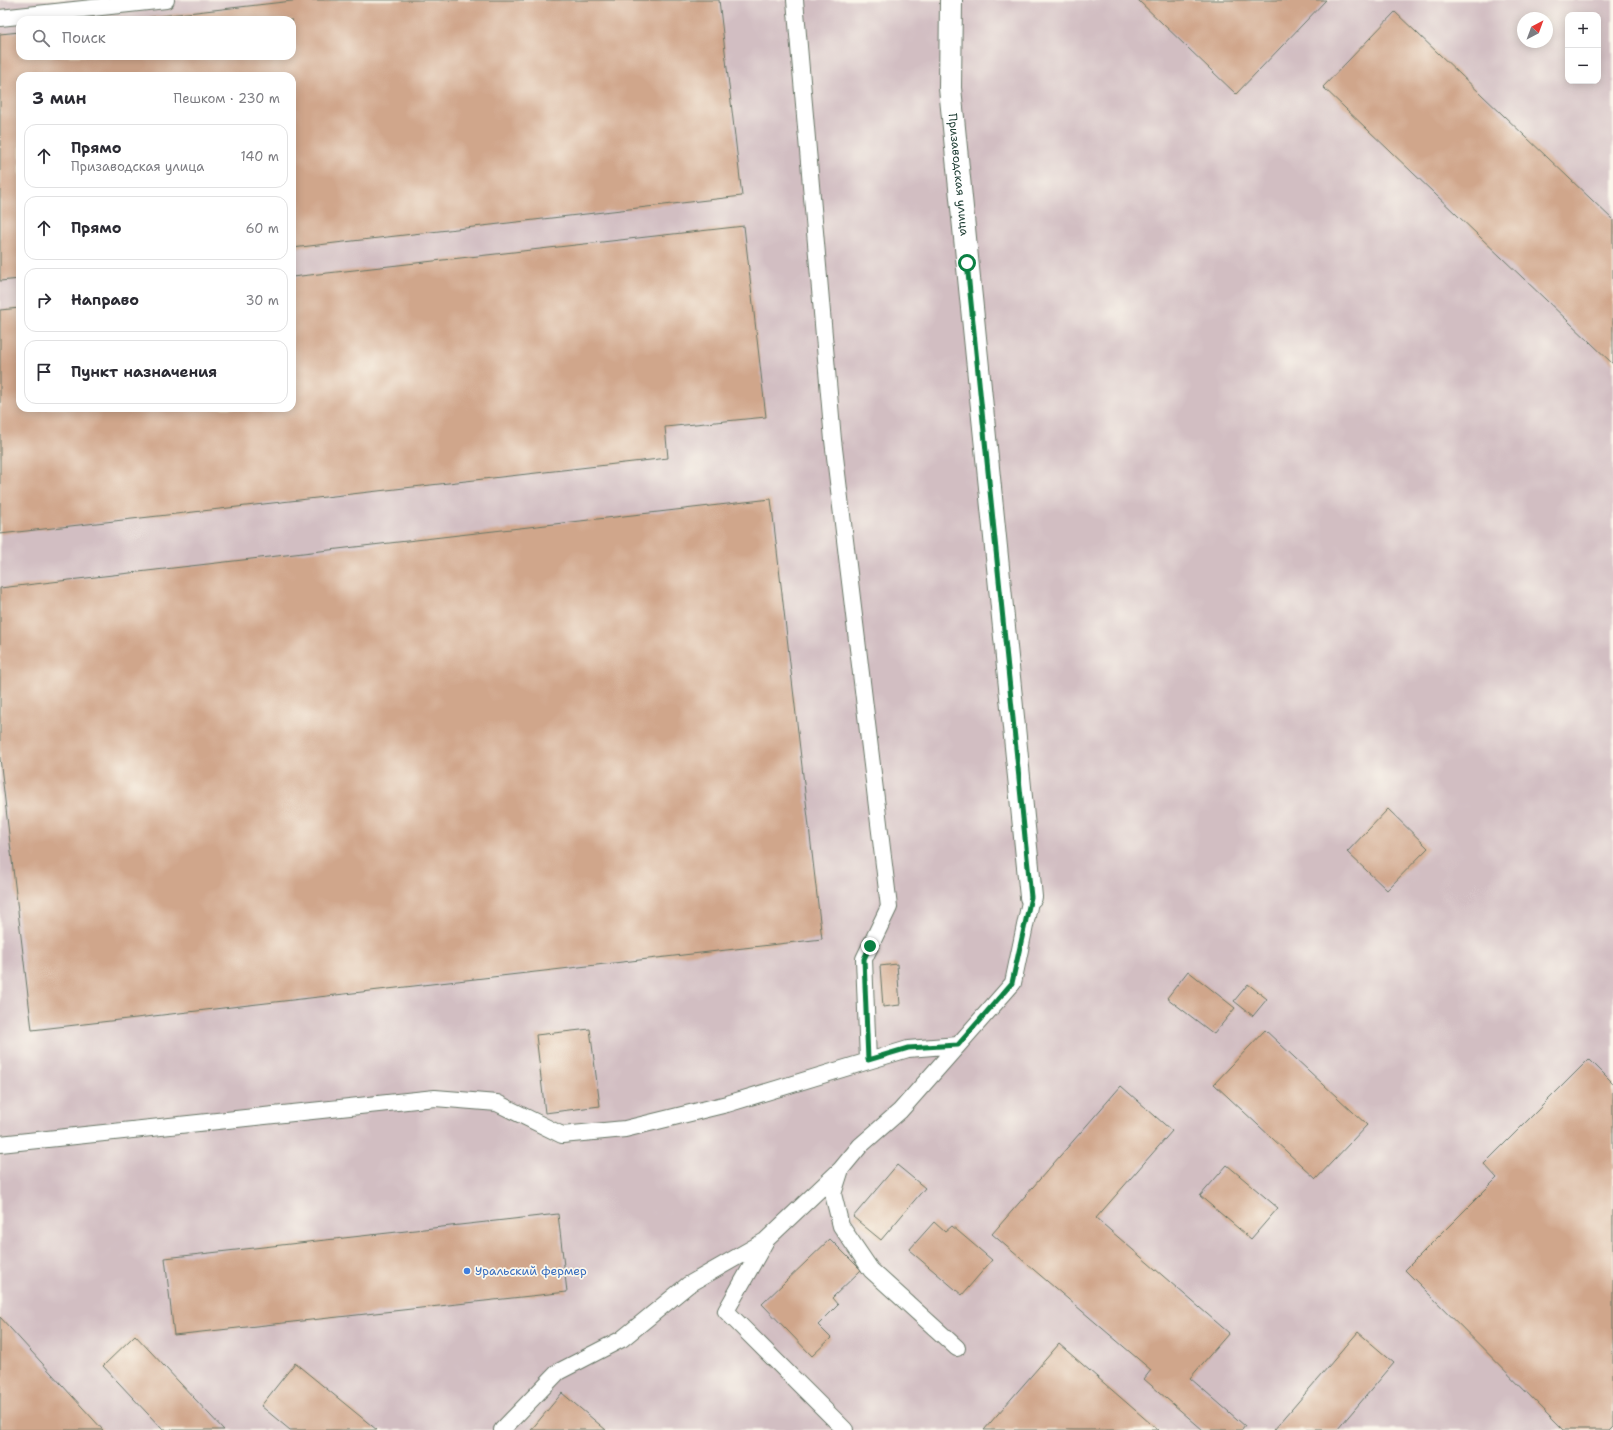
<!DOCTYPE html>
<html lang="ru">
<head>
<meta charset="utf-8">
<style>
  body { margin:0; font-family:"Shantell Sans",sans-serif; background:#f2f2f3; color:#2b2b33 }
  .controls { position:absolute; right:12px; top:12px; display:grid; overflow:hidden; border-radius:8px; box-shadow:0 2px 10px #0003 }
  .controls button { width:36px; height:36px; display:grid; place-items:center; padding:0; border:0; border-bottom:1px solid #e1e1e2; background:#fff; color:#2b2b33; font:20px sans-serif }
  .compass { position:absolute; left:1517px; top:12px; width:36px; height:36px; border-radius:50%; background:#fff; box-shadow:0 2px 10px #0003; rotate:41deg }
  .stop { position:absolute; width:12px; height:12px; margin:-9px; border:3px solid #0b8043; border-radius:50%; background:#fff }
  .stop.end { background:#0b8043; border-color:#fff; box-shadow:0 1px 4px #0008 }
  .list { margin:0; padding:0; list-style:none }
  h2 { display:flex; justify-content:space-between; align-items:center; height:52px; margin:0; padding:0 16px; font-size:17px }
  h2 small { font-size:13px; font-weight:400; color:#7c7c81 }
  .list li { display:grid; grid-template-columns:26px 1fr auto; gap:12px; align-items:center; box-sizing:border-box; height:64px; margin:0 8px 8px; padding:0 8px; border:1px solid #e1e1e2; border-radius:12px }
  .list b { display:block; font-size:15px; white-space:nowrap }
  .list p { margin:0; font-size:13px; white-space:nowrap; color:#7c7c81 }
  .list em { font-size:13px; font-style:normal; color:#7c7c81 }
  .icon { flex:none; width:22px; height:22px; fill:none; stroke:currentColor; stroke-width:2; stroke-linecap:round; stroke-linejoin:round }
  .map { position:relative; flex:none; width:1613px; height:1430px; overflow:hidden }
  .search { position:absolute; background:#fff; box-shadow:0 2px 10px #0003; left:16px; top:16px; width:280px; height:44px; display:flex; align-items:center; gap:10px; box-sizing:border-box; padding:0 14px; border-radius:12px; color:#7c7c81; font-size:15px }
  .panel { position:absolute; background:#fff; box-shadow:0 2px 10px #0003; left:16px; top:72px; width:280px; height:340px; border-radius:12px }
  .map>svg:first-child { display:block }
  .industrial { fill:#d2bec2; fill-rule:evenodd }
  .building { fill:#d0a68b }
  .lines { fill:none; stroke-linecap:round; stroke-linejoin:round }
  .lane-casing { stroke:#697767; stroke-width:18 }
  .street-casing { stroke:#697767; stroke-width:24 }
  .lane { stroke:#fff; stroke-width:16 }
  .street { stroke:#fff; stroke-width:22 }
  .route { stroke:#0b8043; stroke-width:5 }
  .shop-dot { fill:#3f7fe0; stroke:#fbf7ec; stroke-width:1.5 }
  .labels { text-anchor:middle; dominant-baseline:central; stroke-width:3.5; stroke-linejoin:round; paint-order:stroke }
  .street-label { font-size:12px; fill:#1f3d34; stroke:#fbf7ec }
  .shop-label { font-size:12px; fill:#366cbe; stroke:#fbf7ec; text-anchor:start }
</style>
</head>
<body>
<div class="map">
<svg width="1613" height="1430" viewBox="0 0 1613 1430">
  <rect width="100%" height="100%" fill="#fbf7ec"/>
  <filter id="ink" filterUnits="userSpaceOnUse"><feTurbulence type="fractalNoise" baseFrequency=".025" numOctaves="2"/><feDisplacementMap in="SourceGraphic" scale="8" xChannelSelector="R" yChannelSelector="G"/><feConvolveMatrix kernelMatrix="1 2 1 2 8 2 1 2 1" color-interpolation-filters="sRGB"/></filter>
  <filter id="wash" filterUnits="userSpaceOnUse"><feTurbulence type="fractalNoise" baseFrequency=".012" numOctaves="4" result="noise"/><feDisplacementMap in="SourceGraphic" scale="16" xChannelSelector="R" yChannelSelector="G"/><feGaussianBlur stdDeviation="0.9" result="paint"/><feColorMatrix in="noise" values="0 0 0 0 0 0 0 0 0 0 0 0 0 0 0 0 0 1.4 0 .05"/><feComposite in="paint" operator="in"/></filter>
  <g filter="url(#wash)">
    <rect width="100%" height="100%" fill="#f2e4c7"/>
    <path class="industrial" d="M0,0h1613v1430h-1613zM1568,15h30v66h-30zM1523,18h24v24h-24zM20,20h272v36h-272zM20,76h272v332h-272z"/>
    <g id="blocks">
      <path class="building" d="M301,0h418l23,196 -450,52v-172h-272v203l-20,2v-247l20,-2v24h272v-36l-157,-1z
        M1138,0h188l-90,94z
        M1395,12l218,208v144l-290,-277z
        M744,226l22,191 -101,10 3,31 -668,76v-224l20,-2v100h272v-131z
        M771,499l51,440 -790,91 -32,-272v-170z
        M1388,809l40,39 -41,42 -40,-38z
        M897,964l3,41 -17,2 -3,-41z
        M1188,971l47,37 -21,26 -47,-36z
        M1248,984l19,15 -14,17 -19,-15z
        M590,1029l10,77 -55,7 -9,-78z
        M1265,1030l102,95 -51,54 -102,-95z
        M1589,1059l24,24v343l-4,4h-45l-159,-160 92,-92 -13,-14z
        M1121,1086l51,45 -76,87 133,115 -39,45 55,48 -3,4h-39l-59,-51 7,-9 -159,-136z
        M897,1165l28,23 -44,52 -28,-23z
        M1227,1165l51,43 -27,31 -51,-43z
        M558,1214l9,78 -393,43 -9,-77z
        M934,1222l11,10 7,-6 40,34 -30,35 -53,-45z
        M830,1239l31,31 -29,28 6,7 -20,20 13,13 -19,18 -50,-52z
        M0,1317l103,113h-103z
        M1358,1332l36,31 -57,67h-63z
        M135,1335l89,95h-61l-60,-64z
        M1059,1344l99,86h-174z
        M295,1363l82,67h-87l-29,-24z
        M562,1393l44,37h-75z"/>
    </g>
  </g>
  <g filter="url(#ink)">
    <use href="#blocks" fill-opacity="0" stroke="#697767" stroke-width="1"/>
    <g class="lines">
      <defs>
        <path id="lane" d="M795,0l38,440 56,467 -25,52 4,101
          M0,18l166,-18
          M0,1144l435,-46 62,5 65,32 63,-6 102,-25 181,-55 50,-4
          M765,1242l-39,69 119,119
          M957,1348l-86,-78 -30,-44 -8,-32 8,-25 19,-23 40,-35 113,-128 18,-86
          M502,1430l56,-58 64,-33 66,-54 77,-44 75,-71"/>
        <g id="street">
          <path id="s1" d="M951,0l-1,88 81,809"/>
        </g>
      </defs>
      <use href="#lane" class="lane-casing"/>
      <use href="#street" class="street-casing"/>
      <use href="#lane" class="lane"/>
      <use href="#street" class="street"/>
    </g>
  </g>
  <g class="lines" filter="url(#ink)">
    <path class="route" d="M870,946l-6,13 4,101 40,-12 50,-3 54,-62 19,-86 -64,-634"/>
  </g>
  <circle class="shop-dot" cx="467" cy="1271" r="4"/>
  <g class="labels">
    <g class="street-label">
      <text stroke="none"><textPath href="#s1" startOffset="175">Призаводская улица</textPath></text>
    </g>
    <g class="shop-label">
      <text x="475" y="1271">Уральский фермер</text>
    </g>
  </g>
</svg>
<div class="controls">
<button>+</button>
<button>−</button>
</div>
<svg class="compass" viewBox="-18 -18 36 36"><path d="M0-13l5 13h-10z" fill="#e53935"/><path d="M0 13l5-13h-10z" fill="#7c7c81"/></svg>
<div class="stop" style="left:967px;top:263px"></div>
<div class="stop end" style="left:870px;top:946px"></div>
<div class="search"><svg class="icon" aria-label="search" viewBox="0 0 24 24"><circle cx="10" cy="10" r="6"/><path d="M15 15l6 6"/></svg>Поиск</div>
<section class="panel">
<h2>3 мин<small>Пешком · 230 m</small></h2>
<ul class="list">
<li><svg class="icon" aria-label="ahead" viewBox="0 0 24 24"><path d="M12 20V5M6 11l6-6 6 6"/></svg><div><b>Прямо</b><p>Призаводская улица</p></div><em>140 m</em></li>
<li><svg class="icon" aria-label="ahead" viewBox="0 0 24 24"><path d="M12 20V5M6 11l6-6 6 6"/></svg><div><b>Прямо</b></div><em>60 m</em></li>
<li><svg class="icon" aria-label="right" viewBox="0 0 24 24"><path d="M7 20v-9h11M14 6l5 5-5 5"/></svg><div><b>Направо</b></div><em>30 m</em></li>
<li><svg class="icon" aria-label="arrive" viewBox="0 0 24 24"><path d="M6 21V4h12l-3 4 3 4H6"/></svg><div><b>Пункт назначения</b></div></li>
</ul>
</section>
</div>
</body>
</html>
